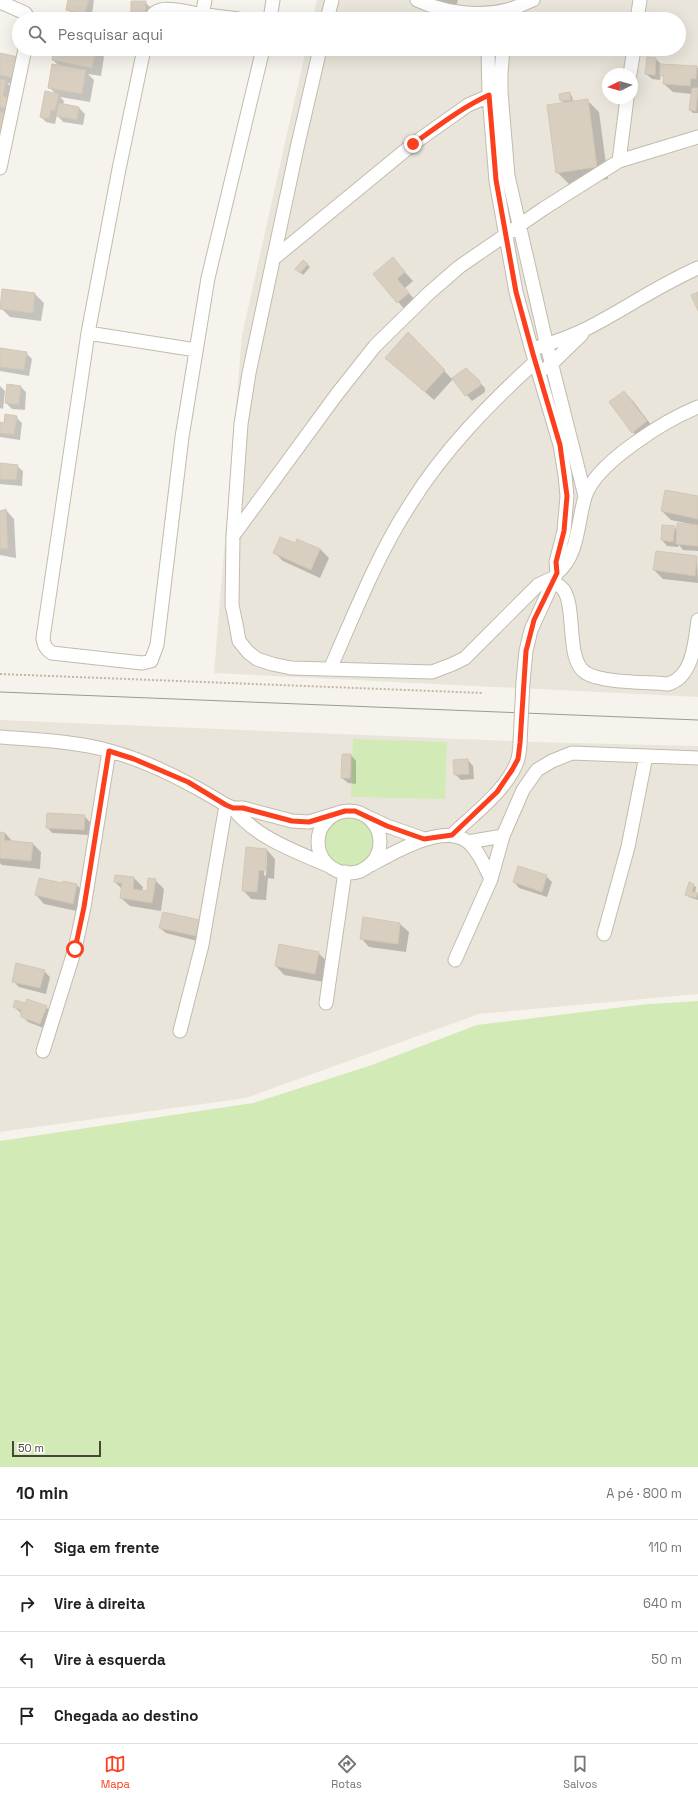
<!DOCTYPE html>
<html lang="pt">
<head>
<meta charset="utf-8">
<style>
  body { margin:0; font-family:"Space Grotesk",sans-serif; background:#f6f6f6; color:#202124 }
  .compass { position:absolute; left:602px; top:68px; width:36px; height:36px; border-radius:50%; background:#fff; box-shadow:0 4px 16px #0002; rotate:265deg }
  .scale { position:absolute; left:12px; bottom:10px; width:89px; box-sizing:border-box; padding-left:4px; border:2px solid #4b4439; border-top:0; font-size:11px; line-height:14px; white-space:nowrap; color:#4b4439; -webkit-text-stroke:3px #fff; paint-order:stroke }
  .stop { position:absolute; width:12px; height:12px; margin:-9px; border:3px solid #fc3f1d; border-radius:50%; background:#fff }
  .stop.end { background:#fc3f1d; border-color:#fff; box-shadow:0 1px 4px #0008 }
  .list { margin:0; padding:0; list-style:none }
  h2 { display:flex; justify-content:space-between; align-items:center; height:52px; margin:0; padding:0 16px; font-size:17px }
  h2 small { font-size:13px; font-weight:400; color:#757577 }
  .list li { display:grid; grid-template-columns:26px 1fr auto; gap:12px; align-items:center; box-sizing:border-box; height:56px; padding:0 16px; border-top:1px solid #e0e0e0 }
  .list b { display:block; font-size:15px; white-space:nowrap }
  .list em { font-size:13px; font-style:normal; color:#757577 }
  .icon { flex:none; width:22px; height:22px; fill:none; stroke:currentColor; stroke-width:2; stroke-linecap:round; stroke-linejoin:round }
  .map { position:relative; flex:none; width:698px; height:1467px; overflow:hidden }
  .search { position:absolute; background:#fff; box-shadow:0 4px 16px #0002; left:12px; right:12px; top:12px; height:44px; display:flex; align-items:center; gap:10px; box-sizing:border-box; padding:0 14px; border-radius:22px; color:#757577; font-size:15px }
  .sheet { height:276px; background:#fff }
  nav { display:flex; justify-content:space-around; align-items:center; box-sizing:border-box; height:56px; border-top:1px solid #e0e0e0; background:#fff; font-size:11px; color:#757577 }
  nav a { display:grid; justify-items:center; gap:2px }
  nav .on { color:#fc3f1d }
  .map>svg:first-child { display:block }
  .residential { fill:#eae5da; fill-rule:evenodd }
  .green { fill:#d2eab5 }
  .shadow { fill:#0003; fill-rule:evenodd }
  .building { fill:#d8cfc1; stroke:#d3c7b4 }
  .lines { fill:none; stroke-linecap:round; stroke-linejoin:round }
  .street-casing { stroke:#c2bbae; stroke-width:15 }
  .path { stroke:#c4b79f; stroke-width:2; stroke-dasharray:2 2; stroke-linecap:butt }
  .street { stroke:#fff; stroke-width:13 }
  .tram { stroke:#9a9a9a; stroke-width:1 }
  .street-bridge-casing { stroke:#c2bbae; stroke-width:15; stroke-linecap:butt }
  .street-bridge { stroke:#fff; stroke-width:13 }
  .route { stroke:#fc3f1d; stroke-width:5 }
</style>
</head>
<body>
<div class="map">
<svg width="698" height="1467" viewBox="0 0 698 1467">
  <rect width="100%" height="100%" fill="#f6f3ec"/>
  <path class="residential" d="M317,0h381v697l-484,-24 28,-338 64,-286h373v-30h-366zM608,74h24v24h-24z
    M0,720l535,22 163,4v248l-219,20 -233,84 -246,34z"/>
  <path class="green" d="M353,739l94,3 -2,57 -94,-2z
    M324 842a25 25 0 1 1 50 0a25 25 0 1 1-50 0Z
    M698,1001v466h-698v-326l253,-38 116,-37 108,-41 171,-21z"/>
  <path class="shadow" d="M69,0h24l1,1 -3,18h-26l8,-4 -6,-6z
    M436,0h22l-2,6z
    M145,2l6,6v11h-19z
    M55,49h42l7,8 -3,19 -13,-2 6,6 -4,22 -30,-5 4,4 -1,4 16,3 6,6 -2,11 -20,-3 -6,-7 -2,9 -9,-2 -5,-5 16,-22 -8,-8 10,-21 -6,-6z
    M0,54l22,32 -15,-3 8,7v27l-11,-2 5,5 -9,18z
    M656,59l6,6 36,3v45h-5l-3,-3 2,-16 -19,-2 -9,-8v-6l-3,-4 -1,6 -8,-1 -6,-5z
    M569,93l3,3 1,6 14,-2 12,12 9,67 -39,5 -12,-12 7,-69 -3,-3z
    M393,259l20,22 -8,7 12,15 -11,8 -32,-37z
    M303,261l7,6 -7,8 -6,-6z
    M35,294l9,9 -3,18 -31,-4 -9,-9z
    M408,334l44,45 14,-10 19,19v4l-13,9 -19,-22 -19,21 -47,-42z
    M0,349l26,4 6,6 -3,17 -29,-5z
    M0,386l5,5 -2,18 -3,-1z
    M21,387l5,5 -1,18 -13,-1 -6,-6z
    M624,392l9,9 22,29 -13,11 -9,-9z
    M16,417l6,6 -2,17 -20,-3v-16v2l5,1z
    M0,464l17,2 6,5 -1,15 -22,-2z
    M698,497v54l-15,-1 -4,-5 -1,2 -11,-1 -5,-6 12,-13 4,4 13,-7 -20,-4 -9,-9z
    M6,510l8,9 2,39 -16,-3v-43z
    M296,545l24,4 9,9 -9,20 -37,-17 -9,-9z
    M697,557l1,26 -35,-4 -9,-9z
    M351,755l5,6v23l-8,-1 -6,-5z
    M468,760l5,6 1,13 -13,1 -6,-6z
    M84,816l6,6 -1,13 -37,-2 -5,-6z
    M0,833h5l8,9 20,2 8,8 -1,17 -38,-4 -2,-2z
    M267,850l8,9 -1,20 -6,-1 -2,22 -15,-1 -8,-9zM265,856h2l-1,20 -2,-1z
    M546,876l6,6 -5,15 -28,-9 -5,-6z
    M134,878l9,9 -1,5 5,1 8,-13 9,9 -3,22 -31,-5 -9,-8 1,-9 -7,-7z
    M690,883l6,4 -1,7 3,1v5l-9,-3 -2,-2z
    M63,884l14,1 8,9 -4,18 -37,-8 -8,-9z
    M363,918l37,6 9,8 -3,20 -37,-5 -8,-9z
    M199,921l2,21 -35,-9 -6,-5z
    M318,953l9,8 -3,21 -40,-7 -8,-9z
    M44,971l6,6 -4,17 -27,-7 -6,-6z
    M26,1005l20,2 6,6 -6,16 -18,-7 -6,-6v-2l-8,-7z"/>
  <path class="building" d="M68,0h20l-3,14 -19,-4z
    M131,1h15l-1,18h-14z
    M65,12l31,7h-32z
    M54,49h42l-4,19 -40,-8z
    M0,53l18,4 -5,21 -13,-3z
    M647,57l9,1 -1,17 -10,-1z
    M52,64l34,6 -4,24 -34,-6z
    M660,64l37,2 -1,13 -5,-1 -1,8 -27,-2 1,-9h-4z
    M0,79l6,1 -3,16 6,2 -2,11 -7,-2z
    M692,88h6l-2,23 -7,-1z
    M45,91l14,3 -4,17 -4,-1 -2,9 -9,-2z
    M570,92l1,8 -11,1 -1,-7z
    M588,99l9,68 -41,6 -9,-68z
    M59,103l20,4 -2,13 -21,-4z
    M0,112l4,1 -4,20z
    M393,257l12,15 -8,7 12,14 -12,10 -24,-29z
    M303,260l5,4 -8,9 -5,-4z
    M2,289l33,4 -2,20 -33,-4z
    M698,292v19l-7,-16z
    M408,332l37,38 -20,22 -40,-34z
    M0,348l27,4 -3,18 -24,-3z
    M466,368l14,13v5l-15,10 -13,-18z
    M7,384l14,2 -2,19 -14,-2z
    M624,391l23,30 -15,12 -23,-31z
    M5,414l12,2 -3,19 -14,-2v-11l4,1z
    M0,463l18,2 -2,15 -16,-1z
    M665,490l33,6v23l-37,-8z
    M6,509l2,40 -8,-1v-37z
    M677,523l21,2v21l-22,-2z
    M662,525l13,1 -2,16 -12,-2z
    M280,537l15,6 2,-4 23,10 -9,21 -38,-17z
    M656,551l41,5 -2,20 -42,-6z
    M342,754h9l-1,24h-9z
    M468,759l1,15 -15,1 -1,-15z
    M47,813l38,2 -1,15 -38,-2z
    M0,832l5,1 -1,7 29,3 -2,18 -31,-3z
    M246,847l21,2 -2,22 -6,-1 -2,22 -15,-1z
    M518,866l29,9 -5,17 -29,-10z
    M115,875l19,2 -1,12 14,2 1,-13 8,1 -4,24 -32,-5 2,-15 -8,-1z
    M39,878l23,5 1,-2 14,3 -4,20 -38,-9z
    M689,882l5,2 -2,8 6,1 -2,5 -11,-3z
    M163,912l37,8 -4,16 -37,-8z
    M363,917l37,6 -2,21 -38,-5z
    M279,944l40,8 -4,22 -40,-8z
    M16,963l29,7 -5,18 -28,-6z
    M27,999l20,7 -7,18 -19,-7v-7l-8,-3 2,-7 10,3z"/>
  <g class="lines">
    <defs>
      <path id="street" d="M417,0c27,13 61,17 90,10 9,-2 18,-7 26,-10
        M0,2l25,11 4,6
        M198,14l41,5
        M151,19c5,-17 34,-7 47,-5l5,-4 2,-10
        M270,19l3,-19
        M327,19l5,-19
        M637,19l3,-19
        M144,49l-25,120 -31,164 -45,305c1,8 3,11 9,15l90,10 9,-2 6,-16 25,-208 26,-159 55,-229
        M320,49l-23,99 -48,225 -8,51 -8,112 -1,69 4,19 3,17 9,11 9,7 15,5 19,4 141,4 21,-8 12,-6 73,-73 17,-8
        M488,49l1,46 7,86 20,111 17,62 27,91 5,30 2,21 -3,35 -8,31 1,11
        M503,49l-2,24v19l7,84 39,170 38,150
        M630,74l4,-25
        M619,161l8,-63
        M0,168l25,-119
        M273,259l140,-115 55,-39 28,-12
        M88,333l108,17
        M539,347c16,-5 33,-11 49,-19 37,-19 71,-43 110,-60
        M547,368l35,-34
        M233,536l104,-142 38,-48 53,-52 31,-27 84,-58 76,-48 79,-24
        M552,583c3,1 7,2 9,4 17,15 3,73 25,86 16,10 62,9 82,11 25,-7 27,-42 30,-64
        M330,669c25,-56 47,-114 81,-166 33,-53 78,-99 124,-141
        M523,682l3,-31 5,-21 26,-57c22,-18 20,-50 28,-76 10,-34 81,-77 113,-90
        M0,737c36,3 74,4 110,14 41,11 80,32 116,54l7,3h10l49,13 17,1 26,-8
        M233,808c23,30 62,43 96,58
        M318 842a31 31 0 1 1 62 0a31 31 0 1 1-62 0Z
        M370,818l17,8 37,13
        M452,835c22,-21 57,-47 66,-76 1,-5 2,-11 2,-16
        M468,842l35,-6
        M371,865c22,-12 73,-43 97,-23 11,9 17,25 23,37
        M604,934l24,-87 18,-91
        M455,960l36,-81 12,-43 20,-46 14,-20 15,-9 20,-8 126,5
        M326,1003l19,-131
        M180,1031l22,-86 24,-140
        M43,1051l32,-102 9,-42 25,-156"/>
    </defs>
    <use href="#street" class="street-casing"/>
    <path class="path" d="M0,674l483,19"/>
    <use href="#street" class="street"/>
    <path class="tram" d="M0,692l698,28"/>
    <defs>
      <path id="street-bridge" d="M520,743l3,-61"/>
    </defs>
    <use href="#street-bridge" class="street-bridge-casing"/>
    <use href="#street-bridge" class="street-bridge"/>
  </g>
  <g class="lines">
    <path class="route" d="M75,949l9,-42 25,-156 25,8 54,23 38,23 7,3h10l49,13 17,1 36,-11h10l32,15 37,13 28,-4 45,-43 15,-22 6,-11 2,-16 6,-92 8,-31 23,-47 -1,-11 8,-31 3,-35 -7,-51 -27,-91 -17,-62 -20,-112 -7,-85c-28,13 -51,31 -76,49"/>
  </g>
</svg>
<svg class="compass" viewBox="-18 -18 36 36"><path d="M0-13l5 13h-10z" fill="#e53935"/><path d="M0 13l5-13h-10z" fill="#757577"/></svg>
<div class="scale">50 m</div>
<div class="stop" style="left:75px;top:949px"></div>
<div class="stop end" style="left:413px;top:144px"></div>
<div class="search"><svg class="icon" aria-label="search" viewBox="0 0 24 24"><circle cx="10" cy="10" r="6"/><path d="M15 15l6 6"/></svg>Pesquisar aqui</div>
</div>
<section class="sheet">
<h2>10 min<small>A pé · 800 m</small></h2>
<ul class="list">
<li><svg class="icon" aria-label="ahead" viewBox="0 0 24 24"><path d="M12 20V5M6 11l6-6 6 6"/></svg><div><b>Siga em frente</b></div><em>110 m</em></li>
<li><svg class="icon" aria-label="right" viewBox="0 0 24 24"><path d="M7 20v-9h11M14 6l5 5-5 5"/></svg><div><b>Vire à direita</b></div><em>640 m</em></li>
<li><svg class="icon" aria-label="left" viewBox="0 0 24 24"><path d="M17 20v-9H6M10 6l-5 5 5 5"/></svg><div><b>Vire à esquerda</b></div><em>50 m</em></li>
<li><svg class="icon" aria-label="arrive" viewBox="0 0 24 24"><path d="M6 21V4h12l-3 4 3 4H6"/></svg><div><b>Chegada ao destino</b></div></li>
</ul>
</section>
<nav>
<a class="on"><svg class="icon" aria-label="map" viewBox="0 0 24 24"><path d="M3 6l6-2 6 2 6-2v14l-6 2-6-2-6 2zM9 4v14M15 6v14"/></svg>Mapa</a>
<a><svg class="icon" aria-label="directions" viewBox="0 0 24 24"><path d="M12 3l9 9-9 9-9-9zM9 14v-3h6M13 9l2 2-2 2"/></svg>Rotas</a>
<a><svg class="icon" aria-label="saved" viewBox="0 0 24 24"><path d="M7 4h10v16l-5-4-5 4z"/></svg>Salvos</a>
</nav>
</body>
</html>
